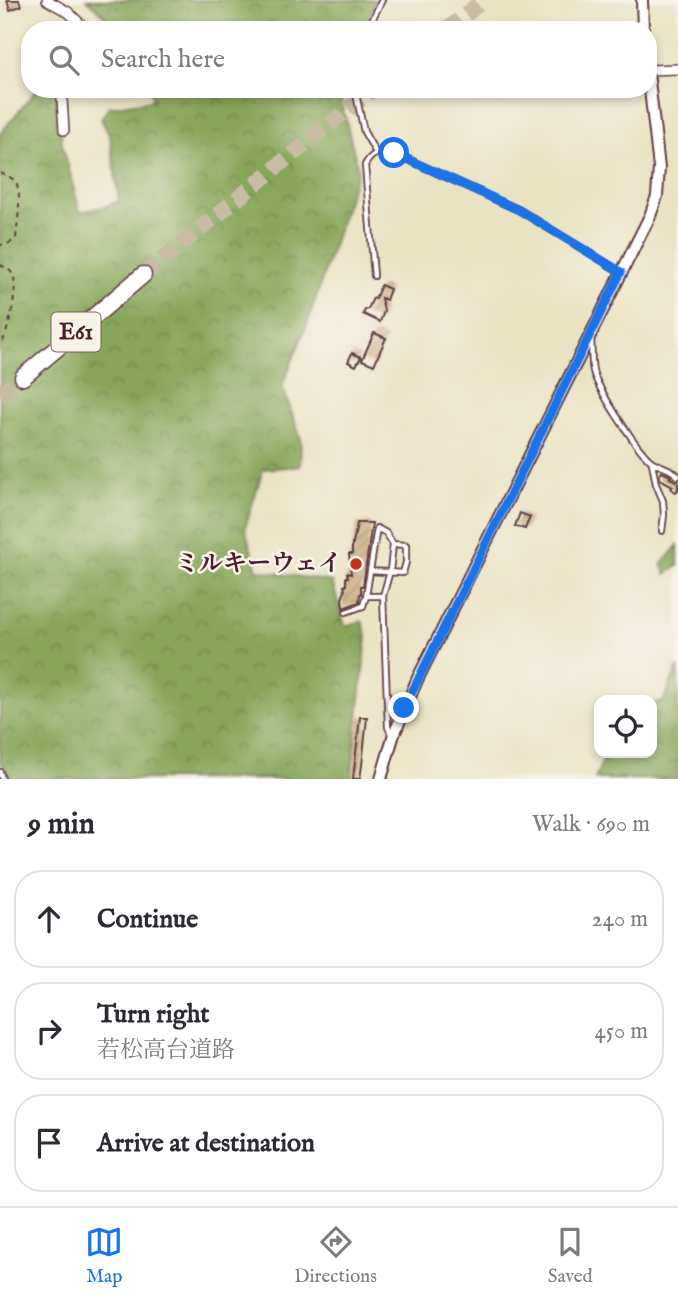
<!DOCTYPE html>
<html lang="en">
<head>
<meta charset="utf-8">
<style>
  body { margin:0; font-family:"IM FELL English","Noto Serif JP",serif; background:#f7f7f7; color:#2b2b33 }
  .controls { position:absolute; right:21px; bottom:21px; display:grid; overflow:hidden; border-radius:14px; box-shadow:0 4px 10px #0003 }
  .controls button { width:63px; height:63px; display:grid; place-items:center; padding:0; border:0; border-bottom:2px solid #e1e1e2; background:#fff; color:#2b2b33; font:35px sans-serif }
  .stop { position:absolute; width:21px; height:21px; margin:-16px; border:5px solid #1a73e8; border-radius:50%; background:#fff }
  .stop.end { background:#1a73e8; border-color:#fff; box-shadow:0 2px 7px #0008 }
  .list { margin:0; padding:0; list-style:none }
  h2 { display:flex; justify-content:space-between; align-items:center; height:91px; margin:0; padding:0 28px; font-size:30px }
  h2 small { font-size:23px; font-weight:400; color:#7c7c81 }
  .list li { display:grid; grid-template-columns:46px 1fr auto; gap:21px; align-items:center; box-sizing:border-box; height:98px; margin:0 14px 14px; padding:0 14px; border:2px solid #e1e1e2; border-radius:28px }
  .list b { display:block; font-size:26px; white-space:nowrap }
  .list p { margin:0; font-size:23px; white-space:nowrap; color:#7c7c81 }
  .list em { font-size:23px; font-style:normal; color:#7c7c81 }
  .icon { flex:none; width:38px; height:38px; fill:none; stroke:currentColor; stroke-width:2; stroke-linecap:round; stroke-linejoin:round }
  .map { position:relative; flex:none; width:678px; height:779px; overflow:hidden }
  .search { position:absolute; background:#fff; box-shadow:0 4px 10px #0003; left:21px; right:21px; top:21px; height:77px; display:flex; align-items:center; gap:18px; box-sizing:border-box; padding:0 24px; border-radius:28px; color:#7c7c81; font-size:26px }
  .sheet { height:427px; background:#fff }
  nav { display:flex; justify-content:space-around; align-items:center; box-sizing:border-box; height:98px; border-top:2px solid #e1e1e2; background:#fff; font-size:19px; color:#7c7c81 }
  nav a { display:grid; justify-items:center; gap:4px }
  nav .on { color:#1a73e8 }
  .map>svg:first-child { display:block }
  .forest { fill:url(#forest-crowns); stroke:#686242; stroke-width:2 }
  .building { fill:url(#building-hatch) }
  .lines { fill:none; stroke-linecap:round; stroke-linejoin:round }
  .motorway-tunnel { stroke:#c9bca5; stroke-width:16; stroke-dasharray:16 8; stroke-linecap:butt }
  .service-casing { stroke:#623c42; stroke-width:8 }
  .minor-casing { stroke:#623c42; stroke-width:12 }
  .tertiary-casing { stroke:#623c42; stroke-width:14 }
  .motorway-casing { stroke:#623c42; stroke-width:19 }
  .path { stroke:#623c42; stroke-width:2; stroke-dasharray:5 5; stroke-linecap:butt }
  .service { stroke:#fff; stroke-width:4.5 }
  .minor { stroke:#fff; stroke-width:9 }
  .tertiary { stroke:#fff; stroke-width:10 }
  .motorway { stroke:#fff; stroke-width:16 }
  .route { stroke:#1a73e8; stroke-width:9 }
  .poi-dot { fill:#c8321e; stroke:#f7f3e8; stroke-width:2.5 }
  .labels { text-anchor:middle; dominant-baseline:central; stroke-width:5; stroke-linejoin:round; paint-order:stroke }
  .shield { fill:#f7f3e8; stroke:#7e5f64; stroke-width:2 }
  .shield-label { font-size:23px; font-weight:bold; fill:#4a1f2b }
  .poi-label { font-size:24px; font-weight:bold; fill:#4a1f2b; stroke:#f7f3e8; text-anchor:end }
</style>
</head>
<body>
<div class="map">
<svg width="678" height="779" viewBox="0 0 678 779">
  <defs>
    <pattern id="forest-crowns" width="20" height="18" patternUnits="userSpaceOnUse" patternTransform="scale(1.75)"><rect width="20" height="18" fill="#86a558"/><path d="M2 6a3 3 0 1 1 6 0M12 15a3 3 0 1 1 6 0" fill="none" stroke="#708649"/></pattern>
    <pattern id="building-hatch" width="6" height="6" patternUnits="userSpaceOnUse" patternTransform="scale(1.75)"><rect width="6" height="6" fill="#cdae84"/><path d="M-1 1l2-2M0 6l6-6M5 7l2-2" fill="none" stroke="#a88d6c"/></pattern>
  </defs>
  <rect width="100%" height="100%" fill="#f7f3e8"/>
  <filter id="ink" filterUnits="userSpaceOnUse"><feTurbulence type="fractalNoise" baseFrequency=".0143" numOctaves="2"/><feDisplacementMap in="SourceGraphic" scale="14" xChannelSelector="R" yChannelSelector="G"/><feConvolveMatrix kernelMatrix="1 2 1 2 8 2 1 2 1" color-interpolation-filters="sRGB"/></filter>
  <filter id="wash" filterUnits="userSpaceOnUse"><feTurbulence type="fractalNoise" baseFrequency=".00686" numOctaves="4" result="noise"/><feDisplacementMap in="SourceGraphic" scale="28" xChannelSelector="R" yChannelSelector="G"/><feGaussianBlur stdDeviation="1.57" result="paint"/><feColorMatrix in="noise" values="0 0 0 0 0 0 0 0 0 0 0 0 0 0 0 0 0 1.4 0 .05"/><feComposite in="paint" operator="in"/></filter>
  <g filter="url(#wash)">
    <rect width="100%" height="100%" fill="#e9e3c3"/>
    <path class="forest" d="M87,0h290l-16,30h-253l3,-6 -11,-13z
      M37,89h23l-1,2 3,52 18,69 24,-5 15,-6 -9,-65 -9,-17 8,-12 44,-7 -3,-11h188l20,80 -50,153 -26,64 19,53 -1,27 -37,3 -18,59 12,42 75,12 13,44 17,-5 5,15 -16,143h-340l-11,-18v-627z
      M678,545v21l-12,8 -4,-10z
      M678,667v112h-83l11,-26h46v-50l11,-1z"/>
    <g id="blocks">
      <path class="building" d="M7,0h12l2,6 -11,4z
        M381,285l9,4 -4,11 -5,-2 3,13 -4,11 -17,-8 2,-4 3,-1 5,-11 2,1z
        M374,333l12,5 -12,27 -12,-5z
        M352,353l9,4 -5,9 -8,-4z
        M662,472l9,4 -1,2 6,3h2v8l-2,3 -5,-3 2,-3 -13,-7 -1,-3z
        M520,513l10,4 -5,12 -10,-3z
        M357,523h15l-9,63h-2v8h-1l-1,8 -16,6 -1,-9 3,-9 -1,-4h2v-9h2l-1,-4 4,1 -2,-20h3v-10h1z
        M360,717h7l-5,48 -2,14h-7z"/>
    </g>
  </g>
  <g filter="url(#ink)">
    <use href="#blocks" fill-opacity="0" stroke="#623c42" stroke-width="2"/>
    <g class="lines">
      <path class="motorway-tunnel" d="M447,30l36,-30
        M143,275l230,-186
        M0,395l23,-18"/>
      <defs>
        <path id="service" d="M367,30l15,-30
          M355,89l9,43 12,21
          M374,276l-9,-111c7,-13 15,-14 29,-12l125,57 102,62
          M591,338c1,11 0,23 2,33 4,17 43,77 57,89 8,7 21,7 28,16
          M652,463l4,21 7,17 1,14 -2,16
          M370,571l33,2 3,-11v-17l-13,-1
          M383,596h-17l11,-68 9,5 7,11 -3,27 -7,25 5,131 4,9
          M346,612l17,-6 3,-10
          M0,772l2,7"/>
        <path id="minor" d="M47,0l21,12 19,18
          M648,70l30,-1
          M64,130l-2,-31 6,-10"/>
        <path id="tertiary" d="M642,0l1,30
          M381,779l12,-42 24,-57 233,-464 7,-20 2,-28 -11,-96"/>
        <path id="motorway" d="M23,377l120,-102"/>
      </defs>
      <use href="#service" class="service-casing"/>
      <use href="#minor" class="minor-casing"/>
      <use href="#tertiary" class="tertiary-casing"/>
      <use href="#motorway" class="motorway-casing"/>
      <path class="path" d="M0,173c5,2 11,4 15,8 8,11 2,44 1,57l-6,5 -10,2
        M0,265c5,2 11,5 13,10 6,13 -5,60 -13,71"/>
      <use href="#service" class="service"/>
      <use href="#minor" class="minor"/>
      <use href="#tertiary" class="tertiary"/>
      <use href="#motorway" class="motorway"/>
    </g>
  </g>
  <g class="lines" filter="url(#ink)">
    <path class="route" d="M394,153l125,57 102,62 -217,436"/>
  </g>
  <circle class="poi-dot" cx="356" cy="564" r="7"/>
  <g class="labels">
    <rect class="shield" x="51.5" y="312.5" width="49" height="39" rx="5"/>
    <g class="shield-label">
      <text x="76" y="332">E61</text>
    </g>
    <g class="poi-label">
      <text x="342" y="564">ミルキーウェイ</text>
    </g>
  </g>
</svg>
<div class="controls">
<button><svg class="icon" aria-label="locate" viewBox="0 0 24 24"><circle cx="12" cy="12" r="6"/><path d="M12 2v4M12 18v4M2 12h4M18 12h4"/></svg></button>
</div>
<div class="stop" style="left:394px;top:153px"></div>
<div class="stop end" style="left:404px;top:708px"></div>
<div class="search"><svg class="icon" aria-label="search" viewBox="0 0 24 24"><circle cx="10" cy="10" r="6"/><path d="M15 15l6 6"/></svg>Search here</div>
</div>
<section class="sheet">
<h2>9 min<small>Walk · 690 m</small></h2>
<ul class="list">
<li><svg class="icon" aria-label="ahead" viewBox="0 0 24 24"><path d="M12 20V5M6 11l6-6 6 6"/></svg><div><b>Continue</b></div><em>240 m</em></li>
<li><svg class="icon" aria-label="right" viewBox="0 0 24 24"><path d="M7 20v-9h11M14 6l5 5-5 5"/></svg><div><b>Turn right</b><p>若松高台道路</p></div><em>450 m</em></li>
<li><svg class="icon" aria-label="arrive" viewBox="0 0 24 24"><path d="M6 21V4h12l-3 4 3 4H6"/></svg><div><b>Arrive at destination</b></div></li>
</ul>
</section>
<nav>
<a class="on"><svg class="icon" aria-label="map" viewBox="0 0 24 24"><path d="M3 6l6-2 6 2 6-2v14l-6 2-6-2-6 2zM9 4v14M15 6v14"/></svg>Map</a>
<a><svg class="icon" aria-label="directions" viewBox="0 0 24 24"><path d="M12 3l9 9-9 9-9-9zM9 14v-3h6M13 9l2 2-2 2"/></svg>Directions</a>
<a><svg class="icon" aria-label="saved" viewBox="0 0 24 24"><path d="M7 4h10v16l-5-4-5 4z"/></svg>Saved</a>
</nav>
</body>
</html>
